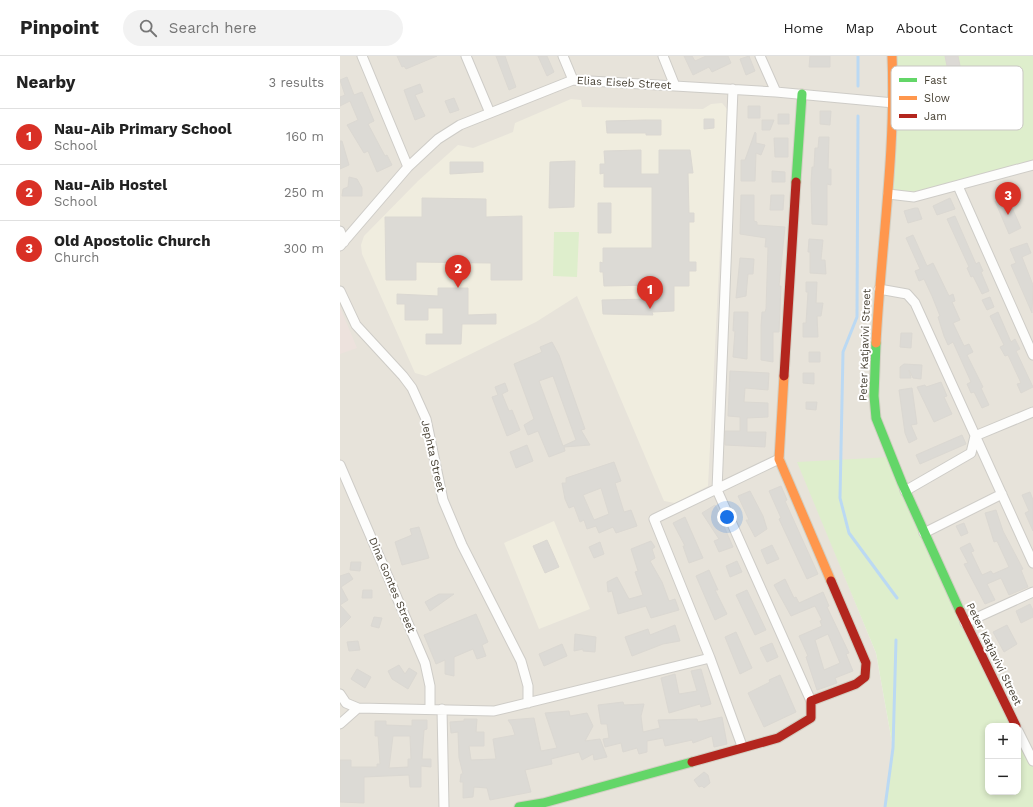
<!DOCTYPE html>
<html lang="en">
<head>
<meta charset="utf-8">
<style>
  body { margin:0; font-family:"Work Sans",sans-serif; background:#f2f2f2; color:#222 }
  .controls { position:absolute; right:12px; bottom:12px; display:grid; overflow:hidden; border-radius:8px; box-shadow:0 2px 6px #0003 }
  .controls button { width:36px; height:36px; display:grid; place-items:center; padding:0; border:0; border-bottom:1px solid #e0e0e0; background:#fff; color:#222; font:20px sans-serif }
  .you { position:absolute; left:387px; top:461px; width:14px; height:14px; margin:-10px; border:3px solid #fff; border-radius:50%; background:#1a73e8; box-shadow:0 0 0 6px #1a73e833 }
  .badge { display:grid; place-items:center; width:26px; height:26px; border-radius:50%; background:#d93025; color:#fff; font-size:13px; font-weight:700 }
  .pin { position:absolute; translate:-50% -33px; filter:drop-shadow(0 1px 2px #0008) }
  .pin::after { content:''; position:absolute; top:21px; width:14px; height:12px; background:inherit; clip-path:polygon(0 0,100% 0,50% 100%) }
  .list { margin:0; padding:0; list-style:none }
  h2 { display:flex; justify-content:space-between; align-items:center; height:52px; margin:0; padding:0 16px; font-size:17px }
  h2 small { font-size:13px; font-weight:400; color:#767676 }
  .list li { display:grid; grid-template-columns:26px 1fr auto; gap:12px; align-items:center; box-sizing:border-box; height:56px; padding:0 16px; border-top:1px solid #e0e0e0 }
  .list b { display:block; font-size:15px; white-space:nowrap }
  .list p { margin:0; font-size:13px; white-space:nowrap; color:#767676 }
  .list em { font-size:13px; font-style:normal; color:#767676 }
  .icon { flex:none; width:22px; height:22px; fill:none; stroke:currentColor; stroke-width:2; stroke-linecap:round; stroke-linejoin:round }
  .map { position:relative; flex:none; width:693px; height:751px; overflow:hidden }
  header { display:flex; align-items:center; gap:24px; box-sizing:border-box; height:56px; padding:0 20px; background:#fff; border-bottom:1px solid #e0e0e0 }
  header strong { font-size:19px }
  nav { display:flex; gap:22px; margin-inline-start:auto; font-size:14px }
  .search { width:280px; height:36px; background:#f2f2f2; display:flex; align-items:center; gap:10px; box-sizing:border-box; padding:0 14px; border-radius:22px; color:#767676; font-size:15px }
  main { display:flex }
  aside { flex:1; background:#fff }
  .map>svg:first-child { display:block }
  .residential { fill:#e7e3da }
  .education { fill:#f0eddf }
  .medical { fill:#ede2dd }
  .green { fill:#deeecc }
  .lines { fill:none; stroke-linecap:round; stroke-linejoin:round }
  .stream { stroke:#bbd9f3; stroke-width:3 }
  .building { fill:#dcdad5; stroke:#dbd8d2; fill-rule:evenodd }
  .street-casing { stroke:#ceccc7; stroke-width:11 }
  .fast-casing { stroke:#d2cfc3; stroke-width:11 }
  .slow-casing { stroke:#d2cfc3; stroke-width:11 }
  .jam-casing { stroke:#d2cfc3; stroke-width:11 }
  .street { stroke:#fdfdfc; stroke-width:9 }
  .fast { stroke:#63d668; stroke-width:9 }
  .slow { stroke:#ff974d; stroke-width:9 }
  .jam { stroke:#b3261e; stroke-width:9 }
  .labels { text-anchor:middle; dominant-baseline:central; stroke-width:4; stroke-linejoin:round; paint-order:stroke }
  .street-label { font-size:11px; fill:#4a4437; stroke:#fff }
  .key { fill:#fff; stroke:#c9c7c3; stroke-width:1 }
  .key-label { font-size:11px; fill:#4a4437 }
</style>
</head>
<body>
<header>
<strong>Pinpoint</strong>
<div class="search"><svg class="icon" aria-label="search" viewBox="0 0 24 24"><circle cx="10" cy="10" r="6"/><path d="M15 15l6 6"/></svg>Search here</div>
<nav><a>Home</a><a>Map</a><a>About</a><a>Contact</a></nav>
</header>
<main>
<aside>
<h2>Nearby<small>3 results</small></h2>
<ul class="list">
<li><span class="badge">1</span><div><b>Nau-Aib Primary School</b><p>School</p></div><em>160 m</em></li>
<li><span class="badge">2</span><div><b>Nau-Aib Hostel</b><p>School</p></div><em>250 m</em></li>
<li><span class="badge">3</span><div><b>Old Apostolic Church</b><p>Church</p></div><em>300 m</em></li>
</ul>
</aside>
<div class="map">
<svg width="693" height="751" viewBox="0 0 693 751">
  <rect width="100%" height="100%" fill="#f2f1ed"/>
  <path class="residential" d="M0,0h693v705l-15,-30 -220,-269 78,191 17,95 -8,59h-545z"/>
  <path class="education" d="M231,43l10,1 1,7 121,2 8,-5 11,-1 5,6 -19,377 -33,17 -11,-2 -87,-205 -41,26 -110,54 -11,-3 -53,-119 -1,-9 3,-9 54,-55 40,-36 15,3 40,-16 2,-9z
    M214,465l36,88 -51,20 -35,-86z"/>
  <path class="medical" d="M0,251l17,41 -17,6z"/>
  <path class="green" d="M552,0h141v109l-119,32 -25,-3z
    M214,176h25l-2,45 -24,-1z
    M551,401l125,269h-28v66h30v-61l15,30v46h-148l8,-59 -17,-95 -79,-191z"/>
  <g class="lines">
    <path class="stream" d="M518,0v30
      M518,60l-1,201 -14,35 -3,146 9,35 48,65
      M545,751l8,-59 3,-108"/>
  </g>
  <path class="building" d="M57,0h40l-31,13 -2,-3 -2,1z
    M156,0h9l11,31 -7,3z
    M198,0h9l7,16 -7,4z
    M344,0h8l3,5 11,-5h22l3,7 -19,9 -3,-5 -16,8z
    M409,0l6,15 -9,4 -6,-16z
    M470,0h20v11h-21z
    M605,0h13l11,53 -13,2z
    M7,21l7,18 8,-3 12,29 -6,3 17,32 2,-1 5,10 -15,7 -9,-21 -4,2 -17,-28 11,-5 -8,-19 -10,5v-9l5,-2 -5,-15z
    M80,28l3,8 -8,3 10,21 -10,4 -11,-30z
    M114,42l5,12 -9,3 -5,-12z
    M408,50h12v12h-12z
    M480,55h11l-1,14 -10,-1z
    M438,58h11v10h-11z
    M364,63h10v9l-10,1z
    M306,64h15v15h-15v-2h-39l-1,-12z
    M422,64h12l-4,10h-8z
    M415,76l1,1v10l9,2 -4,10 -5,-2 -1,28h-14v-21h4z
    M479,81h10l-1,32h3v16l-4,-1v41l-15,-1 -1,-41 1,-16h2l1,-19h3z
    M434,82h14v19h-13z
    M0,85h2l7,24 -9,4z
    M301,94v24h18v-24h31l3,23h-5l1,40h5v9h-5v40h7v9h-7v15h-15v25l-22,1 1,3 -50,-1 -1,-14 50,-1v-14l-48,1 -1,-14h-3v-10l3,1v-15h49v-61h-48v-14l-4,1v-10h5l-1,-13z
    M235,105l-1,46 -25,1 1,-46z
    M110,106h33v10l-33,2z
    M432,115l13,1v10h-13z
    M9,121l8,2 5,9v8h-20l1,-7 5,-2z
    M401,139h13v26l3,1v3l28,2 -6,59h2l-2,46h-6v30l-12,-2v-34l1,-14h3l1,-3 2,-62h-3l1,-9 -26,-4z
    M431,139h13l-1,15h-13z
    M667,140l14,32 -12,6 -14,-33z
    M82,142l64,1v18l36,-1v64h-31v-17l-75,-1v18h-30l-1,-63h37z
    M610,142l5,11 -18,6 -4,-9z
    M258,147h13v30h-13z
    M575,152h3l4,11 -14,4 -4,-12z
    M615,160l21,48 3,-2 4,9 -2,1 8,19 -7,3 -9,-18 -2,1 -4,-9 2,-1 -22,-48z
    M573,179l14,31 6,-3 16,33 4,-2 2,7 -3,1 8,18 -7,3 11,23 5,-2 4,8 -6,3 16,32 -2,1 8,17 -7,3 -8,-16 -3,1 -4,-9 4,-2 -18,-40 -5,3 -4,-9 -6,-19 2,-1 -8,-20 -8,-17 -5,2 -4,-10 5,-2 -14,-31z
    M469,183l14,1 -2,20h4l1,14 -16,-1v-21h-2z
    M687,187l4,10 -9,4 11,28 -1,28 -21,-48 5,-2 -6,-14z
    M400,202l14,1 -1,15h-5l-2,22 -10,2z
    M466,226h11l-1,21h7l-2,13h-4l1,21h-15v-14h3l2,-31h-2z
    M98,232h30v27l28,-1v10h-34l-1,20h-35v-10h17v-26h-15v12h-23v-16h-8v-10l41,2z
    M650,241l4,10 -7,3 -5,-10z
    M394,256h14l-1,47 -14,-2 2,-26h-2z
    M658,256l13,30 4,-3 5,10 -4,2 17,36 -12,6 -4,-9 4,-1 -13,-28 -3,1 -5,-9 4,-2 -14,-29z
    M561,277h11l-1,15 -11,-1z
    M212,286l7,13 26,74 -4,1 9,15 -26,2 1,4 -16,6 -11,-26 -10,4 -4,-10 10,-6 -20,-55 28,-12 -2,-5zM213,320l23,64 -13,6 -24,-65z
    M469,296h11v10h-11z
    M564,308l18,1 -1,14 -8,-1 -4,-8 2,8h-11v-11z
    M390,315l39,2 -1,17 -23,-2 -1,14 24,1v14l-21,1v14h19l-1,15 -40,-2v-14h15v-14l-12,-1z
    M463,317h11v11l-11,-1z
    M601,326l6,14 -3,1 8,17 -18,8 -17,-35 8,-2 1,2z
    M165,327l3,8 -6,3 7,17 3,-1 8,20 -13,6 -15,-39 6,-2 -3,-8z
    M572,332l5,36 -6,1 6,14 -8,4 -4,-10 -6,-43z
    M466,346h11l-1,8 -10,-1z
    M622,379l4,9 -46,20 -4,-9z
    M187,389l6,16 -17,7 -6,-16z
    M274,406l7,19 -6,2 9,29 7,-2 6,16 -21,7 -3,-6 -14,6 -3,-7 -9,3 -3,-9 -4,2 -6,-16 -5,2 -4,-9 -3,-16h4v-5zM261,432l8,26 -15,6 -11,-25z
    M441,430l6,14 -2,1 33,73 -11,5 -28,-60 2,-1 -12,-27z
    M410,435l13,25 4,13 -12,8 -9,-17h3l-11,-24z
    M690,436l3,8v31l-8,-18 4,-2 -7,-16z
    M375,449l10,18 -2,1 10,23 -14,5 -5,-11 5,-2 -17,-26z
    M656,454l7,21 20,38 -2,1 7,17 -19,8 -8,-17 -14,6 8,16 -10,4 -21,-40 4,-1 -8,-15 10,-5 4,8 -3,1 11,23 9,-4 2,3 16,-7 -12,-26 -3,1 -9,-29z
    M345,461l18,41 -14,5 -6,-17h2l-12,-23z
    M624,467l4,10 -7,3 -5,-10z
    M79,471l10,31 -27,7 -7,-23 17,-7 -2,-6z
    M207,484l12,27 -14,6 -12,-27z
    M311,485l4,6 -3,2 3,9 -5,3 12,21 7,19 6,-2 4,11 -28,8 -5,-12 -28,8 -6,-23 -4,1 -1,-10 10,-5 12,22 14,-4 -8,-23 3,-1 -7,-22z
    M260,486l4,12 -10,4 -5,-11z
    M432,489l7,14 -12,5 -6,-14z
    M397,505l5,11 -12,5 -4,-11z
    M11,506h10l-1,9 -10,-1z
    M369,514l9,20h-3l12,24 -12,6 -19,-44z
    M9,517l4,6 -12,8 7,13 -8,5v-29z
    M445,523l9,19 2,-1 3,6 24,-11 6,14 -2,1 22,46 -3,1 7,17 -18,7 2,5 -20,7 -11,-33 2,-1 -9,-20 23,-10 -2,-5 2,-1 -7,-14 -24,10 -17,-31zM488,578l12,29 -16,7 -9,-30z
    M23,534h9v8h-10z
    M407,534l19,40 -11,5 -19,-40z
    M99,538h15l-24,17 -5,-9z
    M690,548l3,6v7l-12,6 -5,-12z
    M0,549l11,12 -11,11z
    M136,558l12,28 -6,3 4,11 -9,3 -4,-10 -19,8v19l-9,-2v-14l-9,4 -12,-29z
    M34,561l8,1 -3,10 -8,-2z
    M335,569l5,16 -17,3 -31,12 -7,-19 23,-8 2,6z
    M667,569l10,19 -13,8 -11,-20z
    M396,576l16,36 -12,6 -15,-37z
    M235,578l21,3 -1,15 -12,-1v-2l-9,2z
    M18,585l2,9 -11,1 -2,-9z
    M432,587l6,14 -11,5 -7,-14z
    M222,588l5,12 -23,10 -5,-12z
    M59,609l6,9 4,-6 8,5 -9,16 -16,-10 -4,-8z
    M17,613l14,8 -6,11 -14,-9z
    M361,613l10,35 -10,3 -1,-3 -31,9 -8,-35 14,-4 4,20 18,-3 -6,-20z
    M440,619l16,37 -32,15 -16,-34 22,-11 -1,-2z
    M283,646l1,3 20,-1 -3,12 2,16 17,-4 -2,-8 39,-1 1,3 24,-5 5,27 -13,3 -2,-11 -19,7 -1,-3 -27,6 -2,-8 -16,3v11l-8,2 -2,-6 -14,4 -2,-9 -16,4 -2,-8 6,-1 -2,-14h-6l-3,-19z
    M229,655l1,5 17,-3 6,13 -8,15 15,-2 7,18 -13,3 -1,-6 -11,6 -3,-8 -28,7 1,5 -27,6 6,22 -41,8 -3,-12 -13,-1 -1,10 -10,1v-16h-3l1,-8h2l-4,-16 -1,-26 -7,1 -1,-11 14,-1v-2h13l-1,13h8v14h-15l2,14 25,-1 -3,-20 22,-4 -3,-9 -4,-6 26,-2 7,33 16,-3 -12,-35z
    M72,664h15v9l-3,1 -2,29h9v8l-10,-1v21h-11l-1,-12 -45,2v26l-24,-1v-42h11v7h26v-3h3l-2,-28h-3v-15h11v4l26,1zM53,680h17l1,23h-3v8l-19,1z
    M364,716l4,3 2,8 -6,5 -2,-2 -3,1 -5,-7z"/>
  <g class="lines">
    <defs>
      <path id="street" d="M22,0l46,111
        M126,0l24,57
        M223,0l10,24
        M323,0l12,30
        M420,0l16,36
        M393,33l-16,401 94,211
        M618,130l75,169
        M548,138l26,3 119,-32
        M0,175l4,11
        M0,190l68,-79 30,-28 22,-14 113,-45 203,12 118,11
        M539,233l28,5 8,9 118,260
        M0,235l16,34 47,51 9,12 14,31 17,81 19,45 59,116 7,25v17
        M0,409l85,198 5,23v23
        M565,435l66,-38 4,-17 58,-24
        M584,477l78,-39
        M625,567l68,-31
        M0,638l6,9 12,5 136,3 216,-53
        M102,653l2,98
        M0,668l18,-16
        M678,675l15,30
        M402,690l-32,-88 -56,-139 125,-60"/>
      <path id="fast" d="M456,126l6,-88
        M536,287l-2,53 2,22 26,65 58,128
        M179,751l24,-4 149,-41"/>
      <path id="slow" d="M536,287c5,-96 20,-191 16,-287
        M444,320l-5,83 52,122"/>
      <path id="jam" d="M444,320l12,-194
        M620,555l56,115
        M352,706l86,-24 33,-20v-17l45,-17 9,-7 1,-14 -35,-82"/>
    </defs>
    <use href="#street" class="street-casing"/>
    <use href="#fast" class="fast-casing"/>
    <use href="#slow" class="slow-casing"/>
    <use href="#jam" class="jam-casing"/>
    <use href="#street" class="street"/>
    <use href="#fast" class="fast"/>
    <use href="#slow" class="slow"/>
    <use href="#jam" class="jam"/>
  </g>
  <g class="labels">
    <g class="street-label">
      <text transform="translate(284 27) rotate(3)">Elias Eiseb Street</text>
      <text transform="translate(525 289) rotate(-88)">Peter Katjavivi Street</text>
      <text transform="translate(93 400) rotate(77)">Jephta Street</text>
      <text transform="translate(52 529) rotate(67)">Dina Gontes Street</text>
      <text transform="translate(654 598) rotate(64)">Peter Katjavivi Street</text>
    </g>
  </g>
  <rect x="551" y="10" width="132" height="64" rx="6" class="key"/>
  <rect x="559" y="22" width="18" height="4" fill="#63d668"/>
  <rect x="559" y="40" width="18" height="4" fill="#ff974d"/>
  <rect x="559" y="58" width="18" height="4" fill="#b3261e"/>
  <g class="key-label">
    <text x="584" y="28">Fast</text>
    <text x="584" y="46">Slow</text>
    <text x="584" y="64">Jam</text>
  </g>
</svg>
<div class="controls">
<button>+</button>
<button>−</button>
</div>
<div class="you"></div>
<div class="pin badge" style="left:310px;top:253px">1</div>
<div class="pin badge" style="left:118px;top:232px">2</div>
<div class="pin badge" style="left:668px;top:159px">3</div>
</div>
</main>
</body>
</html>
